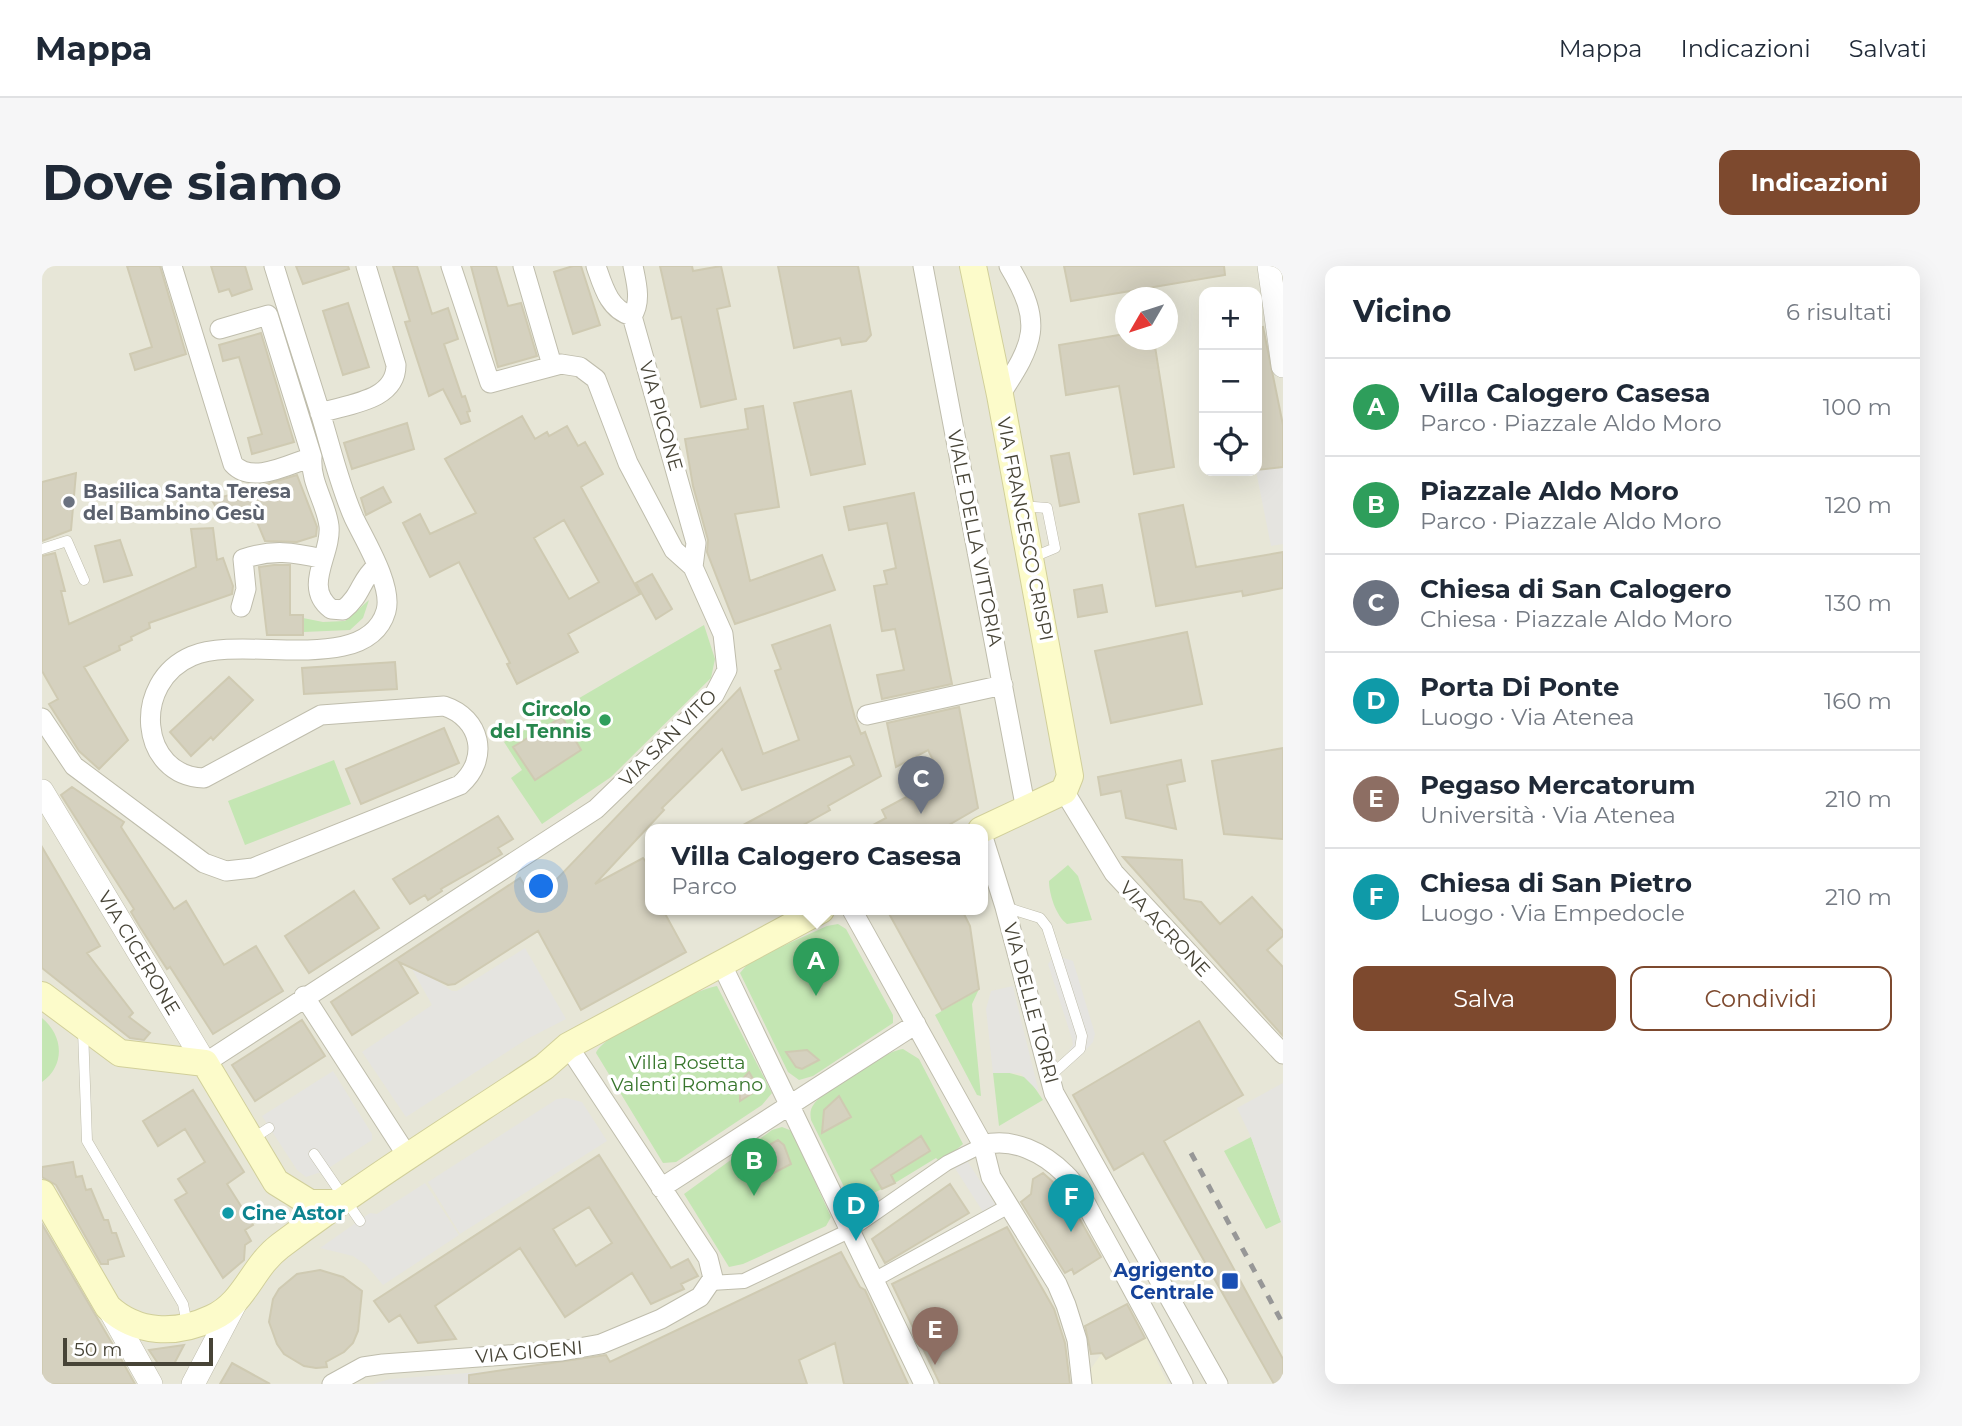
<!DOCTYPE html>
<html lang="it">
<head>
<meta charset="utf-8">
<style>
  body { margin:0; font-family:Montserrat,sans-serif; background:#f6f6f7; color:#1f2937 }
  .controls { position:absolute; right:21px; top:21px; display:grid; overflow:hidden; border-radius:14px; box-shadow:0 7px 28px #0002 }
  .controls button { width:63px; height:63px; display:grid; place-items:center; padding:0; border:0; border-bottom:2px solid #e0e1e3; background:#fff; color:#1f2937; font:35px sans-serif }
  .compass { position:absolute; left:1073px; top:21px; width:63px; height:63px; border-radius:50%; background:#fff; box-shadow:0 7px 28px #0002; rotate:231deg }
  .scale { position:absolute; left:21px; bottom:18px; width:150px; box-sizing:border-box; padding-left:7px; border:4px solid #474437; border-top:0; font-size:19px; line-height:24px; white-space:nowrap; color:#474437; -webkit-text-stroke:5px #fff; paint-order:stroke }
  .you { position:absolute; left:500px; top:621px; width:24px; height:24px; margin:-18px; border:5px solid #fff; border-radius:50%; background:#1a73e8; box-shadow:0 0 0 10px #1a73e833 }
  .badge { display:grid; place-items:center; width:46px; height:46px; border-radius:50%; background:#7d492e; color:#fff; font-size:23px; font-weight:700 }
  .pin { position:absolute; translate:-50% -58px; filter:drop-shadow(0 2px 4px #0008) }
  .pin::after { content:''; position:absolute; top:37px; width:24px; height:21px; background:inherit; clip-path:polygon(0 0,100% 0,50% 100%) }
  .popup { position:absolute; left:603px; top:558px; width:343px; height:91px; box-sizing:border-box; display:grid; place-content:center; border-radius:14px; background:#fff; filter:drop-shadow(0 2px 5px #0005); font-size:23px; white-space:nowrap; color:#747a83 }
  .popup b { font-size:26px; color:#1f2937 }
  .popup::after { content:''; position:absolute; left:50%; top:100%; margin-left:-14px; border:14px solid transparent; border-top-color:#fff }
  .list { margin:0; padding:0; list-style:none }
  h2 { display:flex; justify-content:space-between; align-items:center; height:91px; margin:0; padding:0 28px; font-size:30px }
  h2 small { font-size:23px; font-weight:400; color:#747a83 }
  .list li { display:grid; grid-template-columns:46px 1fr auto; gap:21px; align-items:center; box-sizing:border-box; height:98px; padding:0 28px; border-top:2px solid #e0e1e3 }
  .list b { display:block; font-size:26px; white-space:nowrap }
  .list p { margin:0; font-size:23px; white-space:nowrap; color:#747a83 }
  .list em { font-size:23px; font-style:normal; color:#747a83 }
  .actions { display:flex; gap:14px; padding:21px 28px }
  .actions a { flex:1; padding:16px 0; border:2px solid #7d492e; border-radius:14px; text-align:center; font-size:24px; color:#7d492e }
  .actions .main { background:#7d492e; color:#fff }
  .icon { flex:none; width:38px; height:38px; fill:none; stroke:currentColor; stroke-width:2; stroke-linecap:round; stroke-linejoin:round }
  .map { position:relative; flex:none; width:1241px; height:1118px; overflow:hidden; border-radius:14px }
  header { display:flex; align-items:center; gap:42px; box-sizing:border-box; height:98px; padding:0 35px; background:#fff; border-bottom:2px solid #e0e1e3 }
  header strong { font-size:33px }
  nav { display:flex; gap:38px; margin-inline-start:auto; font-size:24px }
  .intro { display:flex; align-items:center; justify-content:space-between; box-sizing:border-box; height:168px; padding:0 42px }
  h1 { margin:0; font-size:49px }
  .button { padding:18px 32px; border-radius:14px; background:#7d492e; color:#fff; font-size:24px; font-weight:700 }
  main { display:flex; gap:42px; padding:0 42px }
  aside { flex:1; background:#fff; border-radius:14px; box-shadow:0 7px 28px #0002 }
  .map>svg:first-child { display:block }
  .residential { fill:#e7e6d7; fill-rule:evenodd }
  .education { fill:#ecebd3 }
  .green { fill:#c4e6b3 }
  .parking { fill:#e5e4e0 }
  .building { fill:#d5d1bf; stroke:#cfcab2; stroke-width:2; fill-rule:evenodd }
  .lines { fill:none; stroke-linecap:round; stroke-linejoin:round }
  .service-casing { stroke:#bfbdac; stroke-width:11 }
  .pedestrian-casing { stroke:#bfbdac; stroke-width:16 }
  .minor-casing { stroke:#bfbdac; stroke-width:21 }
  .tertiary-casing { stroke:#bfbdac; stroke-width:24 }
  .secondary-casing { stroke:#d1cf9a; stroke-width:28 }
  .service { stroke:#fff; stroke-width:10 }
  .pedestrian { stroke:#fff; stroke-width:14 }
  .minor { stroke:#fff; stroke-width:19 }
  .tertiary { stroke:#fff; stroke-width:23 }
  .secondary { stroke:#fcfbca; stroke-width:26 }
  .rail { stroke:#979797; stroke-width:5; stroke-dasharray:9 9; stroke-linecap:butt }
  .worship-dot { fill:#6b7280; stroke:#fff; stroke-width:2.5 }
  .leisure-dot { fill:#2e9e5b; stroke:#fff; stroke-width:2.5 }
  .culture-dot { fill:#0f9aa8; stroke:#fff; stroke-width:2.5 }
  .transit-dot { fill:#1a4fb4; stroke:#fff; stroke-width:2.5 }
  .labels { text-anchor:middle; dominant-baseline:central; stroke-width:7; stroke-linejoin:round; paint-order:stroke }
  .street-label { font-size:19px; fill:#474437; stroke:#fff }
  .worship-label { font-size:19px; font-weight:bold; fill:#5b616d; stroke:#fff; text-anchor:start }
  .leisure-label { font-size:19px; font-weight:bold; fill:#27864d; stroke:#fff; text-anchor:end }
  .park-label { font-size:19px; fill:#38762d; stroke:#fff }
  .culture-label { font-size:19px; font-weight:bold; fill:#0d838f; stroke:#fff; text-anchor:start }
  .transit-label { font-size:19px; font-weight:bold; fill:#164399; stroke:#fff; text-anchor:end }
</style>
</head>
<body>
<header>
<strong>Mappa</strong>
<nav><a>Mappa</a><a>Indicazioni</a><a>Salvati</a></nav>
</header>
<div class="intro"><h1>Dove siamo</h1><a class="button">Indicazioni</a></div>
<main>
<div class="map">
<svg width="1241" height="1118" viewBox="0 0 1241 1118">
  <rect width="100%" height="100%" fill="#f4f3e9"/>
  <path class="residential" d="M0,0h1241v1118h-1241zM1162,26h53v179h-53zM1084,32h42v42h-42zM608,564h332v80h-332z"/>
  <path class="education" d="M1104,1071l22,47h-76l-2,-14 12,-17 4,6z"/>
  <path class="green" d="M327,334l-6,18 -13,12 -47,2v-14l20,4 22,-1z
    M662,359l11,34 -4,19 -100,99 -69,47 -31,-46 11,-8 -18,-28z
    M292,494l17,44 -106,41 -17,-44z
    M1026,599l10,11 14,44 -25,4c-11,-8 -18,-30 -18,-43z
    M796,658l8,5 47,86v8l-80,53 -14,4 -11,-8 -48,-99 10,-12 77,-35z
    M675,720l55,107 -10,12 -86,57 -13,1 -67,-110c6,-18 100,-64 121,-67z
    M937,723l-7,15 9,92 -4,-1 -42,-80z
    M0,752c21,17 24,47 0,64z
    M861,783l16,10 44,85 -22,19 -5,-5 -41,25 -43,20 -41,-83c-1,-6 -1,-11 3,-16 11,-15 71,-53 89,-55z
    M960,805l26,7 15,22 -44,26 -6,-53z
    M740,861l10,4 39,86 -5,9 -83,38 -14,3 -45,-73 88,-64z
    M1209,871l30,85 -15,7 -42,-78z"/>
  <path class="parking" d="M1241,199v79l-12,2 -15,-75z
    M483,682l41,71 -39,20 -121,78 -44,-65 70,-47 -25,-45 45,31h5z
    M1019,691l12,4 22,73 -2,8 -16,18 -8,-10 4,-5 -1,-6 -24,-75 4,-5z
    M971,720l4,18 22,88 -19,-19h-27l-7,-64 5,-18z
    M291,805l39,63v6l-48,31 -18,6 -9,-7 -35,-54z
    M1241,817v144l-32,-90 -14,-29z
    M524,832l16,4 25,39 -147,93 -32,-52 129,-83z
    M922,890l33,51 -12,8 -34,-53z
    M383,917l34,52 -76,50 -17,-20 -13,-9 -33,-8 50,-35 7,1z
    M451,1105l2,13h-122l17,-5z"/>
  <path class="building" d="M85,0h33l26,88 -51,16 -5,-16 22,-7z
    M169,0h34l7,23 -20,7 -3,-7 -10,3z
    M254,0h52l1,3 -46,15z
    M351,0h24l15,48 16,-6 10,31 -14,5 18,53 3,-1 5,15 -3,1 3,9 -9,3 -18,-35 -14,7 -24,-74 5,-1z
    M429,0h25l12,40 13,-3 16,53 -39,11z
    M531,0h8l19,59 -27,9 -19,-62z
    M618,0h32l1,5 28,-5 9,40 -13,3 19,90 -35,8 -20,-90 -9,2z
    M736,0h80l13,69 -5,6 -24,4 -2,-7 -46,10z
    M1022,0h160l1,9 -154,26z
    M306,37l21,64 -26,8 -20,-64z
    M1221,61l20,98v42l-26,3v-142z
    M219,67l33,109 -42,12 -4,-16 14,-4 -23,-77 -16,4 -4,-16z
    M1083,68v6h29l20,127 -40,7 -15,-88 -53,9 -7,-50z
    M809,125l14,73 -54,11 -17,-72z
    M721,140l16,101 -44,7 15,67 72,-26 13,35 -100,34 -28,-72 1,-12 -15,-54 -8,-47 63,-10 -3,-20z
    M480,150l13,23 12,-7 2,4 18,-10 11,20 7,-4 18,32 -22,13 59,107 -72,40 10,18 -61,32 -10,-20 3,-1 -51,-101 -29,15 -27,-54 17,-9 10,20 46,-21 -31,-54zM522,254l35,62 -30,17 -35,-61z
    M365,157l7,26 -62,20 -8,-26z
    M1027,187l10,49 -19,4 -9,-50z
    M34,207l-5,57 -29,11v-59z
    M255,209l20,52 -1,9 -19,6 -32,-1 -13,-31 -28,12 -12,-22z
    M341,221l8,15 -25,13 -5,-17z
    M872,227l38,191 -70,15 -5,-24 27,-5 -9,-41 -13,2 -8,-45 13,-2 -3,-13 12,-3 -9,-45 -38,7 -5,-23z
    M1141,239l13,62 87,-15v36l-40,8 -1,-5 -86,15 -17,-92z
    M171,262l4,32 6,-2 10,28 -1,8 -83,29 1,5 -19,9 1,3 -13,6 1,4 -36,17 44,73 -29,29 -20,-18 -30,-47 9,-5 -16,-28v-115l13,-3 10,38h-4l8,33 127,-57 -5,-38z
    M78,274l12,35 -28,7 -9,-36z
    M232,299h16v50h13v20h-36l-8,-68z
    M610,308l20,35 -16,10 -20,-36z
    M1060,319l5,27 -29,5 -4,-27z
    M788,359l25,93 6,16 4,-2 16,44 -53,30 2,4 -36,20h-60l120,-65 -4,-9 -108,34 -20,-41 -60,59 2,2 -69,74 48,-26 7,9v43h13l23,42 -105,58 -43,-79 -83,53 -7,1 -49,-23 19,31 -66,42 -21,-33 189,-124 15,24 205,-214 23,66 36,-14 -24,-69 6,-2 -9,-24z
    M1145,366l15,72 -91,19 -16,-72z
    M353,396l2,27 -93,5 -2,-26z
    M187,411l24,23 -40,40 -2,-3 -20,19 -21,-24z
    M917,441l19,101 -38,22h-76l22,-12 -4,-8 60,-32 -14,-28 -32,17 -9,-44z
    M520,451l19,33 -46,30 -22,-33z
    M402,462l15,35 -98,41 -15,-35z
    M1241,482v91l-59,-5 -12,-73z
    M1139,494l4,21 -18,4 9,44 -50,-11 -5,-27 -20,4 -3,-18z
    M30,521l52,35 -3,5 53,82 12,-8 38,64 32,-19 27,45 -70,43 -43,-67 -3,2 -27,-42 -9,-15 3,-3 -73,-114z
    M456,550l15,23 -15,9 4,6 -61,35 1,2 -14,9 -3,-5 -15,9 -17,-25z
    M0,581l58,99 -13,7 46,60 -4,4 21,16 -6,7 -14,-2 -88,-70z
    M1081,591l59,3 2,39 17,3 19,22 32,-27 31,34v5l-16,14 16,17v69z
    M312,625l25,37 -70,45 -24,-37z
    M845,644h75l8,16 9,63 -37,21z
    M260,754l23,36 -70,45 -23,-36z
    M1157,755l44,74 -79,46 119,218v25h-9l-131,-231 -29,17 -41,-75z
    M765,784l12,10 -17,9 -6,-2 -10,-15z
    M707,806l10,17 -19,12v-19z
    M151,824l51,82 -17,12 26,41 -8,5 6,11 -6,4 -1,15 -21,18 -48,-78 12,-7 -9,-14 27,-17 -20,-33 -27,17 -15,-25z
    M797,830l12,21 -29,16 2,-23z
    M879,870l9,15 -39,24 4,8 -13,6 -11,-19z
    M736,874l6,5 7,19 -17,9 -13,-23z
    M557,889l72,113 17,-9 10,17 -17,8 3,5 -33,15 -19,-31 -67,44 -45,-69 -85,58 21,33 -38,4 -18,-28 -11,7 -15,-21zM547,941l23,36 -36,23 -23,-37z
    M31,896l3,15 6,-1 4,14 5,-1 13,31h4l4,13h4l8,23 -16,4v4h-7l-45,-79 -14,-8v-10z
    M1001,907l22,20 36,64 -27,17 -2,-5 -7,4 -44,-71 10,-8 2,-15z
    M908,918l19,29 -84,50 -13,-24z
    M0,958l74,126 19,34h-93z
    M965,961l47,82 11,34 5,41h-130l-48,-100z
    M799,986l19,35 5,3 43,94h-64l-9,-41 -36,17 8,24h-338v-9l137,-20 4,7z
    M278,1004l23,7 19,14 -4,40 -5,12 -9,9 -18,10 1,5 -11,1 -12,-2 -20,-12 -7,-10 -8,-22 4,-23 6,-10 18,-15z
    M1085,1038l18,34 -39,21 -4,-6 -11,1 -6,-28z
    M142,1079l-10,19 -15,1 -10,-15z
    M190,1097l38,21h-50z"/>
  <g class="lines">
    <defs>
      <path id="service" d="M979,240l26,2 8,40 -24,10
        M0,283l25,-8 17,39
        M963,641l35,11 7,9 35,109 -2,13 -30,27
        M41,764l4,111 96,163 4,20
        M210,873l17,-11
        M272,888l46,67"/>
      <path id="pedestrian" d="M830,1015l135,-74
        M669,1017l33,-2 105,-50 98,-68 36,-18"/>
      <path id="minor" d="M130,0l61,198c19,21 56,0 79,-7
        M481,0l29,99
        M554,0c7,20 13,44 36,50
        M591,0c3,15 9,36 -1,50l64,227 -3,24
        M881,0l103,544
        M178,63l48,-14 44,142c-2,26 14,45 17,69 3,28 -27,61 2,83l12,1c19,-15 17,-30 33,-43
        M958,129c34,-52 44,-71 9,-129
        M278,147c28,-9 76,-12 76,-48l-30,-99
        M199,341l5,-18 -3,-30c29,-10 50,-7 80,0
        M825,449l136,-30
        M0,452l32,48 130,97 22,8 27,-3 207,-83c30,-26 21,-67 -16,-79l-123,9 -117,63c-65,-2 -73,-96 -12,-122 51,-22 175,21 194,-45 7,-25 -21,-70 -32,-93 -15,-34 -23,-70 -34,-106 -15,-48 -31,-97 -46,-146
        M1022,525l50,82 169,181
        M940,568l23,73 49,186 164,291
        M810,644l131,235 8,32 66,107 9,21 11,35 5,44
        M679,697l203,421
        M262,730l104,161
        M163,797l391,-254 118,-114 13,-25 -4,-36 -30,-67 -19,-17 -46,-87 -32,-84 -16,-12 -19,-3 -71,19 -39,-117
        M941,879c30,-8 61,8 82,29 15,14 24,37 34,54 29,52 57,104 84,156
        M619,922l255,-164
        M290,1118l31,-17 20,-3 179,-13 39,-7 60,-25 39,-22 13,-19 -5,-20 -140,-212"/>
      <path id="tertiary" d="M1227,0l14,100
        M0,525l163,272
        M66,1041l43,77
        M151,1118l42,-80"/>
      <path id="secondary" d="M931,0l27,129 70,381 -6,15 -83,39
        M0,729l78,58 85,10 71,119 34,21h28
        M0,927l66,114c29,27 68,28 104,11 33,-15 40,-51 68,-72 85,-64 175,-120 264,-179l24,-21 253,-136"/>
    </defs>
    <use href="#service" class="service-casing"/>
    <use href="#pedestrian" class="pedestrian-casing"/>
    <use href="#minor" class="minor-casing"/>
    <use href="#tertiary" class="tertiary-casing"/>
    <use href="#secondary" class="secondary-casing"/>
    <use href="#service" class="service"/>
    <use href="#pedestrian" class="pedestrian"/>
    <use href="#minor" class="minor"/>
    <use href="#tertiary" class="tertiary"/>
    <use href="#secondary" class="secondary"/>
    <path class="rail" d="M1149,887l92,171"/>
  </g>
  <circle class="worship-dot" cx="27" cy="236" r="7"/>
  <circle class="leisure-dot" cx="563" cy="454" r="7"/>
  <circle class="culture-dot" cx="186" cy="947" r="7"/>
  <rect class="transit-dot" x="1179" y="1006" width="18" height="18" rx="3.5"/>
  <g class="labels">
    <g class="street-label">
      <text transform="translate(619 150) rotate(74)">VIA PICONE</text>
      <text transform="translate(983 263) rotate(79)">VIA FRANCESCO CRISPI</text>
      <text transform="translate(933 272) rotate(79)">VIALE DELLA VITTORIA</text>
      <text transform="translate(626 472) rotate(-45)">VIA SAN VITO</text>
      <text transform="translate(1123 663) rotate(47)">VIA ACRONE</text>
      <text transform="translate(97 687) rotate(59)">VIA CICERONE</text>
      <text transform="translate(989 737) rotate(75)">VIA DELLE TORRI</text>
      <text transform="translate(487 1086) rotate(-5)">VIA GIOENI</text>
    </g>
    <g class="worship-label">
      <text x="41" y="225">Basilica Santa Teresa<tspan x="41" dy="22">del Bambino Gesù</tspan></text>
    </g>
    <g class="leisure-label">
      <text x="549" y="443">Circolo<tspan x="549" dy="22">del Tennis</tspan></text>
    </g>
    <g class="park-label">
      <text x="645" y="796">Villa Rosetta<tspan x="645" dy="22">Valenti Romano</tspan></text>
    </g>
    <g class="culture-label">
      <text x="200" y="947">Cine Astor</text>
    </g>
    <g class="transit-label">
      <text x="1172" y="1004">Agrigento<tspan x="1172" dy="22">Centrale</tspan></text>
    </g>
  </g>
</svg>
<div class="controls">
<button>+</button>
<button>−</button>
<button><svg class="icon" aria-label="locate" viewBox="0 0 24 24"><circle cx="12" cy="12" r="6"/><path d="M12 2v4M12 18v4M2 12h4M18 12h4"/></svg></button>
</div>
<svg class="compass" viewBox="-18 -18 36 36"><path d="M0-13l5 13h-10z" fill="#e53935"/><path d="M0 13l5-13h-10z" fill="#747a83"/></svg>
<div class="scale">50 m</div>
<div class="you"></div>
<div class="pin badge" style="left:774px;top:730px;background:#2e9e5b">A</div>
<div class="popup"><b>Villa Calogero Casesa</b>Parco</div>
<div class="pin badge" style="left:712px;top:930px;background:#2e9e5b">B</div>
<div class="pin badge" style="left:879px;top:548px;background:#6b7280">C</div>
<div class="pin badge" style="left:814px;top:975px;background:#0f9aa8">D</div>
<div class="pin badge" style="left:893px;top:1099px;background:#8d6e63">E</div>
<div class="pin badge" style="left:1029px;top:966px;background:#0f9aa8">F</div>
</div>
<aside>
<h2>Vicino<small>6 risultati</small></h2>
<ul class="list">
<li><span class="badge" style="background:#2e9e5b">A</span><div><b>Villa Calogero Casesa</b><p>Parco · Piazzale Aldo Moro</p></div><em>100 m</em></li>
<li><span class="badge" style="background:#2e9e5b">B</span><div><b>Piazzale Aldo Moro</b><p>Parco · Piazzale Aldo Moro</p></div><em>120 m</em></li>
<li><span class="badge" style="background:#6b7280">C</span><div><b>Chiesa di San Calogero</b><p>Chiesa · Piazzale Aldo Moro</p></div><em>130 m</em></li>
<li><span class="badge" style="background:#0f9aa8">D</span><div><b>Porta Di Ponte</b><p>Luogo · Via Atenea</p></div><em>160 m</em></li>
<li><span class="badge" style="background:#8d6e63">E</span><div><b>Pegaso Mercatorum</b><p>Università · Via Atenea</p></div><em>210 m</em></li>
<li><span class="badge" style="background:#0f9aa8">F</span><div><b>Chiesa di San Pietro</b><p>Luogo · Via Empedocle</p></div><em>210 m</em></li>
</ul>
<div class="actions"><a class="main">Salva</a><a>Condividi</a></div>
</aside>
</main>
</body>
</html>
